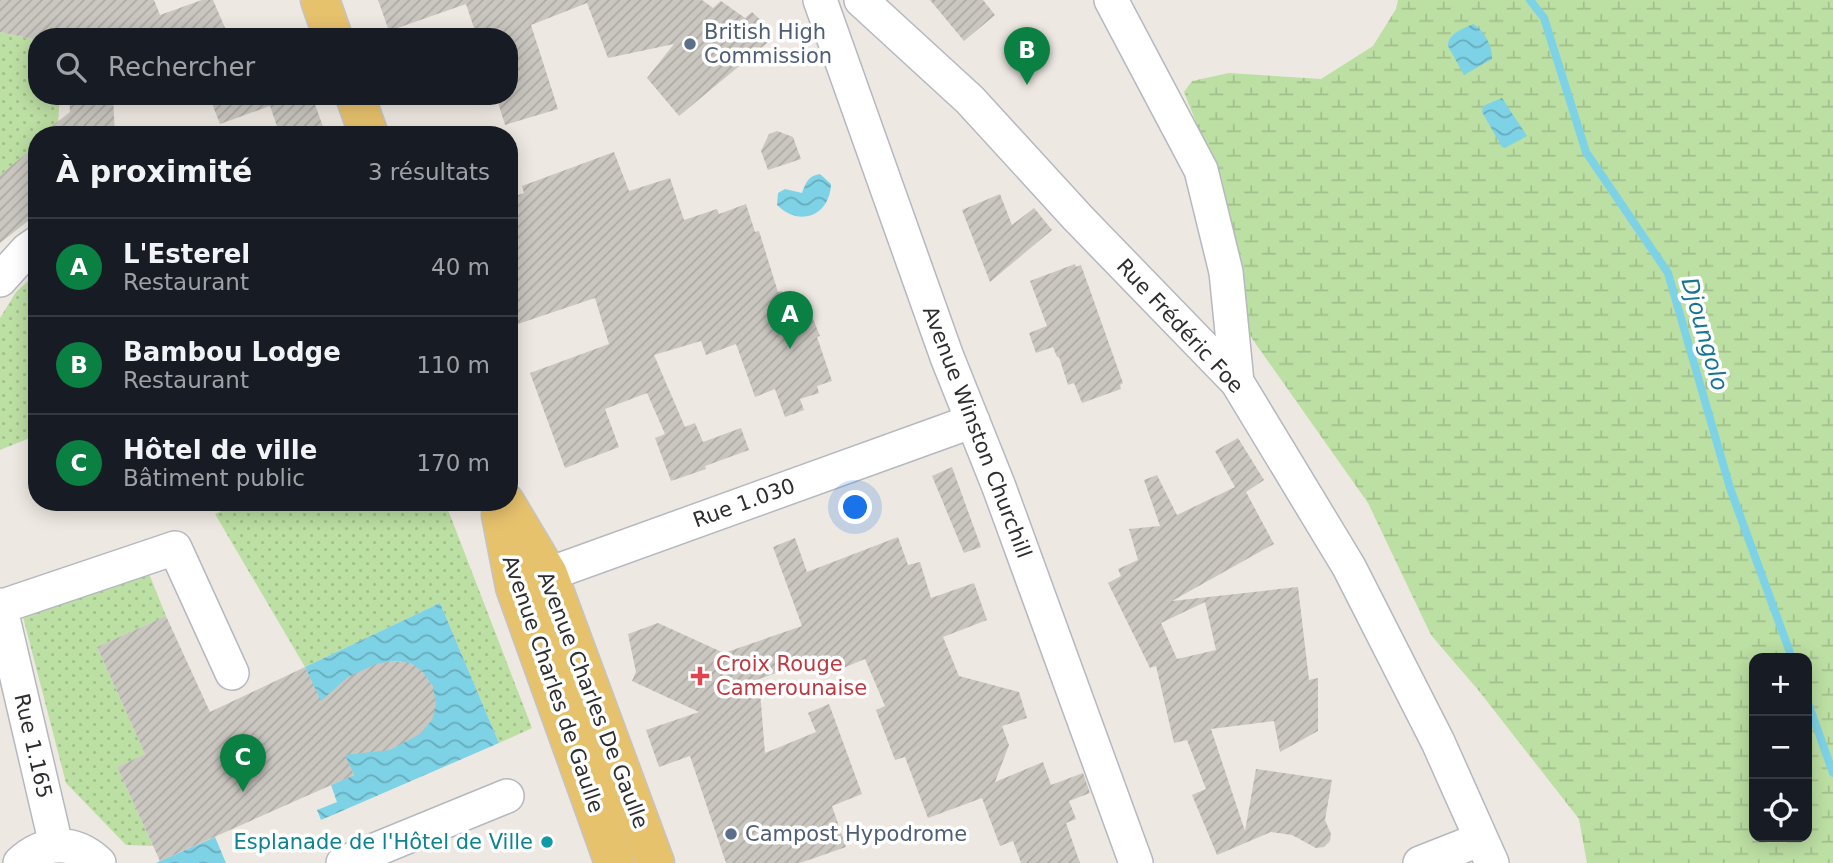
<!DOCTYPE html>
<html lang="fr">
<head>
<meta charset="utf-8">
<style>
  body { margin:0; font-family:"DejaVu Sans",sans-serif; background:#242831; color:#f1f3f6 }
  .controls { position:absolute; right:21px; bottom:21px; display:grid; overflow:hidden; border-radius:14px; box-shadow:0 4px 18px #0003 }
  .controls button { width:63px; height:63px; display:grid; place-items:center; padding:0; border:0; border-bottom:2px solid #363941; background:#171b24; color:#f1f3f6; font:35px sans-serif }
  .you { position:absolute; left:856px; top:508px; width:24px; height:24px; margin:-18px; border:5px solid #fff; border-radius:50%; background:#1a73e8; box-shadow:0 0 0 10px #1a73e833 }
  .badge { display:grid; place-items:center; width:46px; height:46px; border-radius:50%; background:#0b8043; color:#fff; font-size:23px; font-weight:700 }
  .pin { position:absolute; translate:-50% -58px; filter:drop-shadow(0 2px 4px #0008) }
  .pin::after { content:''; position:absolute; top:37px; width:24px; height:21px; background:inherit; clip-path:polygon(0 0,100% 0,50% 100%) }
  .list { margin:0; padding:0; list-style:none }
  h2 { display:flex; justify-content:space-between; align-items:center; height:91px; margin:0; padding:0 28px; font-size:30px }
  h2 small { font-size:23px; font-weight:400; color:#9ea1a6 }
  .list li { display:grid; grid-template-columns:46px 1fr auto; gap:21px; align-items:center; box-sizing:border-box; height:98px; padding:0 28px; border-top:2px solid #363941 }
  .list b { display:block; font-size:26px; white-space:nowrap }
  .list p { margin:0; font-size:23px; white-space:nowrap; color:#9ea1a6 }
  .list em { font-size:23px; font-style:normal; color:#9ea1a6 }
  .icon { flex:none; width:38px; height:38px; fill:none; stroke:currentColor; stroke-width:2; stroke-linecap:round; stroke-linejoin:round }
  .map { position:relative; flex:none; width:1833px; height:863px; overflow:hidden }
  .search { position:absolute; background:#171b24; box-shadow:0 4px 18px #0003; left:28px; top:28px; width:490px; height:77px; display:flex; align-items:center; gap:18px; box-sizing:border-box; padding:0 24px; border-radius:28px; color:#9ea1a6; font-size:26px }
  .panel { position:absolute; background:#171b24; box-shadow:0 4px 18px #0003; left:28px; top:126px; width:490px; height:385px; border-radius:28px }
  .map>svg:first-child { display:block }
  .wetland { fill:url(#wetland-marsh); fill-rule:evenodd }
  .garden { fill:url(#garden-dots) }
  .water { fill:url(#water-waves) }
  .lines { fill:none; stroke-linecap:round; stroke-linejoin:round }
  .stream { stroke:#7ed2e6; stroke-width:8 }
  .building { fill:url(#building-hatch); fill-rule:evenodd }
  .minor-casing { stroke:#b5b8c0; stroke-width:36 }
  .major-casing { stroke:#c4c4c4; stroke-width:41 }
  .minor { stroke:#fff; stroke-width:33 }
  .major { stroke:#e7c26d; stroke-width:38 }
  .service-dot { fill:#5c6f8a; stroke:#fff; stroke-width:2.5 }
  .health-dot { fill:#e0444e; stroke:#fff; stroke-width:2.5 }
  .culture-dot { fill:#0f9aa8; stroke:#fff; stroke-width:2.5 }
  .labels { text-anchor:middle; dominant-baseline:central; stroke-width:7; stroke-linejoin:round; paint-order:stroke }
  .service-label { font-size:21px; fill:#4e5e75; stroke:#fff; text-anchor:start }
  .street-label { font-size:21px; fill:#2e2e2e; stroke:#fff }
  .health-label { font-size:21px; fill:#be3a42; stroke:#fff; text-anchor:start }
  .culture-label { font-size:21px; fill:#0d838f; stroke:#fff; text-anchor:end }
  .water-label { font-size:23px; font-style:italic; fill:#187497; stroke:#fff }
</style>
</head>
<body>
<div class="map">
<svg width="1833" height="863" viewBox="0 0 1833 863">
  <defs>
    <pattern id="wetland-marsh" width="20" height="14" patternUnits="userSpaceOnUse" patternTransform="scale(1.75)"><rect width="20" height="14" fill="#bcdfa3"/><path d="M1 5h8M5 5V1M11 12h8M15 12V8" fill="none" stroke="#a2c08d"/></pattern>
    <pattern id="garden-dots" width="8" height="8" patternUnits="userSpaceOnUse" patternTransform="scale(1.75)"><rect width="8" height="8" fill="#bcdfa3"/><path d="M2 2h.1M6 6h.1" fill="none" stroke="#a2c08d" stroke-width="1.8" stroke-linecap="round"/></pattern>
    <pattern id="water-waves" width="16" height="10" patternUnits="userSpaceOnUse" patternTransform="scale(1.75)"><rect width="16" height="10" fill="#7ed2e6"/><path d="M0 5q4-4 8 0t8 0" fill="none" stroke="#68abbb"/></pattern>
    <pattern id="building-hatch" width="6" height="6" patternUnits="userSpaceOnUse" patternTransform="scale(1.75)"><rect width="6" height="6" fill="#cac6c0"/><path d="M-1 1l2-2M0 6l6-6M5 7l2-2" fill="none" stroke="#aeaaa5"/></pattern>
  </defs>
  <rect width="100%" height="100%" fill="#eee8e2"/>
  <path class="wetland" d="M1398,0h435v863h-246l-8,-44 -100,-128 -48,-56 -63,-132 -115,-163 -16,-30 -24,-145 -29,-73 8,-11 37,-8 92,6 52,-33 23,-37zM1754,658h53v179h-53z"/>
  <path class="garden" d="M0,32l37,8v56h23l-3,39h-20v33l-37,29z
    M37,273v162l-37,15v-132l16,-26z
    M240,502h205l87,226 -33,15 -59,-140 -135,64 -90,-153z
    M148,571l18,45 -69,31 48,107 -28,13 36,79 -27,-1 -60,-62 -43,-166z"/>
  <path class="water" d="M1473,24c11,6 20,23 19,35l-28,16 -16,-29c0,-13 15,-17 25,-22z
    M1502,98l25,38 -22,12 -3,-1 -20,-35 1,-6z
    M820,174l11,10c-1,31 -31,44 -54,21l1,-12 7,-4 17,4c4,-11 6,-17 18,-19z
    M440,603l59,140 -178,77 -4,-10 20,-8 -6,-17 23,-10 -16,-34 95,-54c-37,-56 -75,-7 -109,22l-19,-42z
    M215,837l11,26h-70l4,-2z"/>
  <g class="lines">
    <path class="stream" d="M1530,0l14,18 42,134 82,121 62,215 62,170
      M1807,700l26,73"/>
  </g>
  <path class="building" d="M0,0h154l6,15 42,-15h11l16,37h-192v3l-37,-8z
    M378,0h324l11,8 8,-7 24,17 7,-6 18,17 -3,2 6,7 -94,78 -32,-38 27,-34 -66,14 -21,-55 -56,22 27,84 -53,16 -9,-29h13v-59h-32l-11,-33 -77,27z
    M930,0h53l12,15 -31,26z
    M69,96h44l2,39h-74l29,-23z
    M209,96h103l14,39h-46l-10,-29 -50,18z
    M777,131l16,6 8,22 -33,11 -7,-19 8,-17z
    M37,145v69l-37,29v-68z
    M614,152l15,39 41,-13 14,42 33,-11 2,5 27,-10 9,28 4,-1 19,61 4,-1 4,12 18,-6 16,39 -3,1 15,44 -15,5 2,7 -19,6 4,11 -19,7 -10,-28 -20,8 -19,-53 -30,11 -5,-14 -47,14 31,72 10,-4 8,19 38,-14 8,22 -44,16 1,3 -35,12 -16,-43 10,-4 -18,-41 -42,16 14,38 -54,21 -35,-95 79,-29 -14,-46 -86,29v-129l15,-5 -2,-7z
    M1000,194l12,31 22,-17 18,22 -62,52 -28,-72z
    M1075,264l1,3 5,-2 42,118 -3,2 1,4 -39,14 -8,-20 -6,2 -9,-28h-2l-4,-10 -17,6 -7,-20 18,-7 -17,-45z
    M1238,438l26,42 -18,12 28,52 -102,57 126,-14 11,93 9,-2v53l-38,21 -6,-31 -63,8 34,102 11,-62 76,11 -7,40 6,14 -1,7 -6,6 -8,1 -24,-13 -21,-3 -54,23 -25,-60 14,-6 -19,-49 -13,3 -18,-77 -6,2 -42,-85 13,-7 -3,-7 20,-9 -9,-31 31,-3 -16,-46 13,-5 20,40 58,-28 -20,-36zM1205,602l11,48 -39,9 -16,-36z
    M952,467l29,80 -17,6 -32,-77z
    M898,537l10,28 12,-3 11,36 43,-15 13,37 -44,17 16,39 60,16 8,26 -25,8 7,19 -14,37 48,-20 8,23 32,-12 7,20 -21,8 7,18 -10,4 14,40h-59l-8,-22 -13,5 -18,-48 -54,20 -23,-61 -10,3 -19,-50 9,-4 -20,-47 -44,18 -7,-18 -55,20 6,74 51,-21 -8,-19 21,-9 33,90 -30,12 14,41 -46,16h-74l-36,-107 -31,11 -13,-37 53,-18 -67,-31 4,-9 -8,-38 30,-11 66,30 78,-27 -29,-79 22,-9 12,34z
    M166,616l44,96 95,-45 16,34 27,-24 28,-13 18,-3 17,2 12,9 10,15 3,18 -4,15 -12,14 -30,16 -45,5 9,20 -194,86 -43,-94 28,-13 -48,-107z"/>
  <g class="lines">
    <defs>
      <path id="minor" d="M820,0l127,357 52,130 137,376
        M861,0l109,100 108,118 159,164 112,185 89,175 54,121
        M1111,0l90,170 25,102 11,110
        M0,280l27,-30 10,-7
        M524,583l449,-162
        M0,605l56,240
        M0,607l175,-59 57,125
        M20,863c24,-23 55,-23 79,0
        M343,863l164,-67
        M1420,863l61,-24"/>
      <path id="major" d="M320,0l13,37
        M355,96l14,39
        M505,502l43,72 107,289
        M501,515l14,72 99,276"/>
    </defs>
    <use href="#minor" class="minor-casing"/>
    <use href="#major" class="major-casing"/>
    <use href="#minor" class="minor"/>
    <use href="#major" class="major"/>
  </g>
  <g class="service-dot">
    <circle cx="690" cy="44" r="7"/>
    <circle cx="731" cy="834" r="7"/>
  </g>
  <path class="health-dot" d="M696.5 665.5h7v7h7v7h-7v7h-7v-7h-7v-7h7z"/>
  <circle class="culture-dot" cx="547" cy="842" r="7"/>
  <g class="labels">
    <g class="service-label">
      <text x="704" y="32">British High<tspan x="704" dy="24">Commission</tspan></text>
      <text x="745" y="834">Campost Hypodrome</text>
    </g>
    <g class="street-label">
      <text transform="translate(1180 326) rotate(47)">Rue Frédéric Foe</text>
      <text transform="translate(977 432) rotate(69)">Avenue Winston Churchill</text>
      <text transform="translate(744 503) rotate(-20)">Rue 1.030</text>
      <text transform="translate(553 684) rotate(71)">Avenue Charles de Gaulle</text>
      <text transform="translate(593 700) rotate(69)">Avenue Charles De Gaulle</text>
      <text transform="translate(33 746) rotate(77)">Rue 1.165</text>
    </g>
    <g class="health-label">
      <text x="716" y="664">Croix Rouge<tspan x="716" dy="24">Camerounaise</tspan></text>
    </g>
    <g class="culture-label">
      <text x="533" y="842">Esplanade de l'Hôtel de Ville</text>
    </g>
    <g class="water-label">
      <text transform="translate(1705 334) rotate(74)">Djoungolo</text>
    </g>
  </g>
</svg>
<div class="controls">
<button>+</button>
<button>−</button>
<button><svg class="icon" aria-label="locate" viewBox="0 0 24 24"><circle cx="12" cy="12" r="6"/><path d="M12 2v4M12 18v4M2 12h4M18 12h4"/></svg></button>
</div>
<div class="you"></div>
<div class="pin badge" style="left:790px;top:349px">A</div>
<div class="pin badge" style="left:1027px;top:85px">B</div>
<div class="pin badge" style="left:243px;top:792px">C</div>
<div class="search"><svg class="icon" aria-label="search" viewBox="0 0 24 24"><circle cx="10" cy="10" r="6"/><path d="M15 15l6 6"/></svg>Rechercher</div>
<section class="panel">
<h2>À proximité<small>3 résultats</small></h2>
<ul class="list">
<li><span class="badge">A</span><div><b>L'Esterel</b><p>Restaurant</p></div><em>40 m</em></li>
<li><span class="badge">B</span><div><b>Bambou Lodge</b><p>Restaurant</p></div><em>110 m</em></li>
<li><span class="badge">C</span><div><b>Hôtel de ville</b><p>Bâtiment public</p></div><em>170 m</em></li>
</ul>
</section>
</div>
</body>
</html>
